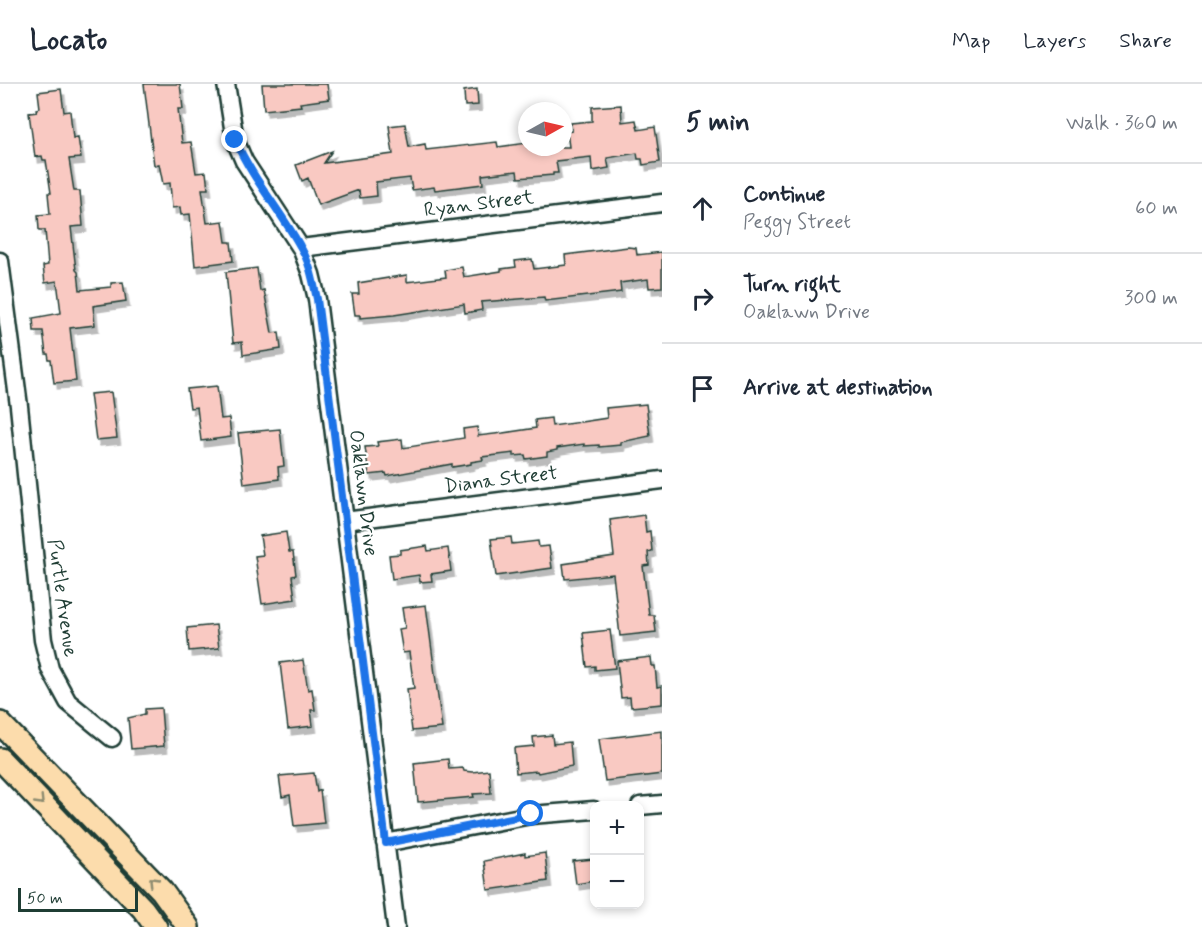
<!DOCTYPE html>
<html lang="en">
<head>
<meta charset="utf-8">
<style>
  body { margin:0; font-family:Mynerve,sans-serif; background:#f6f6f7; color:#1f2937 }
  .controls { position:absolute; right:18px; bottom:18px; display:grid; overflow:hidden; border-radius:12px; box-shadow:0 3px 9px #0003 }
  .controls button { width:54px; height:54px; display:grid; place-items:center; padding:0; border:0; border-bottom:2px solid #e0e1e3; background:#fff; color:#1f2937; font:30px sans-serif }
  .compass { position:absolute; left:518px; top:18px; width:54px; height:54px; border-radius:50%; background:#fff; box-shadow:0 3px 9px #0003; rotate:82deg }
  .scale { position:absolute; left:18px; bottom:15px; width:120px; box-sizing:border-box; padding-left:6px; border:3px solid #1f3d34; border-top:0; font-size:16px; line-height:21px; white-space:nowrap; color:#1f3d34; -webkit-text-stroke:4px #fff; paint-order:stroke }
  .stop { position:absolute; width:18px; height:18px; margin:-14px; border:4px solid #1a73e8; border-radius:50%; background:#fff }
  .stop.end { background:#1a73e8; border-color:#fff; box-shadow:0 2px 6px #0008 }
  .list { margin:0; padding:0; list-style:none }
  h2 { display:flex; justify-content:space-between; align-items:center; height:78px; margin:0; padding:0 24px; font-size:26px }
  h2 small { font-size:20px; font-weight:400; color:#747a83 }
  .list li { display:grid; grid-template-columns:39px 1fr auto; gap:18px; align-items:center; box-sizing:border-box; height:90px; padding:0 24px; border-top:2px solid #e0e1e3 }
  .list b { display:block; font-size:22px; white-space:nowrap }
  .list p { margin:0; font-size:20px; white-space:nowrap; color:#747a83 }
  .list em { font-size:20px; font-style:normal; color:#747a83 }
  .icon { flex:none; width:33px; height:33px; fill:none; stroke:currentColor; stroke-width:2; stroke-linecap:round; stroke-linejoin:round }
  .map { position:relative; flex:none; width:662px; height:843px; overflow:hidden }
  header { display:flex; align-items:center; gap:36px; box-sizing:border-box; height:84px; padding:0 30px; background:#fff; border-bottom:2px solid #e0e1e3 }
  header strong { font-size:28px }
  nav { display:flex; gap:33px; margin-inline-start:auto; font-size:21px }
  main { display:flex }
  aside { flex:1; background:#fff }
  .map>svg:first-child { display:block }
  .building { fill:#f9c9c2; stroke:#1f3d34; stroke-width:1.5; filter:url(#shadow) }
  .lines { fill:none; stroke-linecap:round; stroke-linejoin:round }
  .minor-casing { stroke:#1f3d34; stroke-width:21 }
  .major-casing { stroke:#1f3d34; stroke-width:26 }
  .minor { stroke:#fff; stroke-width:16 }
  .major { stroke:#fcdcac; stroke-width:21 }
  .oneway { stroke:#8e8c70 }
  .route { stroke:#1a73e8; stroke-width:8 }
  .labels { text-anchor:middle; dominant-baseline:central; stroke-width:4.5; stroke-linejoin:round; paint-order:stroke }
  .street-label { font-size:20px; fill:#1f3d34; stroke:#fff }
</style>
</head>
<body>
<header>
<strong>Locato</strong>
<nav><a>Map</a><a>Layers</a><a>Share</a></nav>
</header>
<main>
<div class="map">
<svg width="662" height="843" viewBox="0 0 662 843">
  <defs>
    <filter id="shadow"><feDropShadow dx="3.5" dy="6" stdDeviation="0" flood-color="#0004"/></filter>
  </defs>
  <rect width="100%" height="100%" fill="#fff"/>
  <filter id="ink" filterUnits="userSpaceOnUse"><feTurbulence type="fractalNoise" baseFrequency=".0167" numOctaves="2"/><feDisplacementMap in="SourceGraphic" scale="12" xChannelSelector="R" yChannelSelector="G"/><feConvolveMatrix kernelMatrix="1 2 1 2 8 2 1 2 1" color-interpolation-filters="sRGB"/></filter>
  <g filter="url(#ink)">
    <path class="building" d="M144,0h36l3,25h-5l4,34 9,-1 5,31 10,-1 2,17h-6l5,34 16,-2 3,21h5l2,19 -38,5 -5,-52 -9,1 -1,-8 -8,1 -2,-25 -7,1 -4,-20 -5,1z
      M262,0h65l2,15 -29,4 1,3 -37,4z
      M61,5l3,23 6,-1 3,27 5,-1 3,21 -12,1 5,32h6l3,35 -12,1 5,43 2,2 2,18 31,-3v-4l12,-1 3,19 -33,5 2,19 -25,3 6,53 -22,2 -3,-23h-2l-1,-6h-2l-3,-23h-9l-1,-13 28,-5 -4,-32 -12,2 -2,-17 5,-1 -3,-35h-6l-1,-15 12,-1 -2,-21h3l-5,-33h-3l-1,-4 -7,1 -6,-44 8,-1 -1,-3 4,-1 -2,-16z
      M477,5l1,16 -13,1 -1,-15z
      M621,21l1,17 14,-2 2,10 17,-3 5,35 -17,3 -1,-6h-4l-1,-6 -30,5 2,10 -17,3 -1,-14 -35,4 2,12h-5v2l-35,3 -1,-7 -35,4 1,9 -48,6 -1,-3 -22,3 -2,-12 -34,4 1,14 -17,2 -1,-8 -41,15 -10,-27 -6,3 -6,-16 36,-14 -8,12 69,-9 -4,-28 16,-2 4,23 16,-3 1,6 71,-8 1,5 29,-4v4h42l-2,-15 5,-1 -1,-8 21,-2v-14z
      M628,163l8,1 1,7 25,-3v35l-13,1 -1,-9 -28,4 1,9 -8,1 -68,8 -1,-4 -63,5 1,8 -17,3 -1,-9 -70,11 -34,3v-3h-5l-3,-21h7l-1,-11 49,-8v7l39,-5 -1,-7 17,-3 2,10 37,-6v-2l15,-2 -1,-6 17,-2 2,10 32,-4 -1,-10z
      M257,184l3,23 4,-1 8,43 7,-1 2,17 -38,6 -1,-13 -9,1 -7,-71z
      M217,302l4,33 8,-1 2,19 -30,4 -4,-34 -7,1 -3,-19z
      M111,308l6,46 -21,2 -6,-46z
      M646,320l4,32 -29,6v3l-22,2v-2l-15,1v-2l-27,4v2l-10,2v4l-21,3 -1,-4 -11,1v-3l-32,4 1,3 -12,2v2l-19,3v-3l-65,12 -1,-3 -17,2 -4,-28 13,-1 -1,-4 25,-3 1,9 61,-10 -1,-9 14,-2 1,9 25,-3 33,-5 -1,-8 16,-2 1,8 29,-4 26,-4 -1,-10z
      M280,345l4,37 -6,1 1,12 -35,5 -6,-51z
      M644,431l2,17 4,-1 2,20 -4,1 1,13 -6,1 6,49h5l2,17 -36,4 -7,-62 -48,5 -2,-15 51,-8 -4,-36z
      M286,448l3,20h4l3,23 -4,1 3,23 -33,5 -7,-48 8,-1 -3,-19z
      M511,453l1,7 26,-3 1,6 10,-1 3,22 -56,8 -5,-37z
      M427,462l1,5 20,-3 3,23 -20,3 1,7 -12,1 -1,-7 -27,4 -3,-24 11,-1v-4z
      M426,521l16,123 -30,3 -5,-42 7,-1 -5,-36 -6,1 -4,-24 6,-1 -3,-20z
      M216,541l3,23 -30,3 -2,-23z
      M610,546l5,38 -20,2v-4l-8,1 -4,-34z
      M651,573l1,9h3l2,21 5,-1v18l-31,3 -1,-10 -9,1 -4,-37z
      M303,576l5,30 4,-1 3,21h-4l2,16 -25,3 -8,-66z
      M161,624l3,38 -33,3 -3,-31 17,-4v-5z
      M662,647v43l-57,7 -6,-42z
      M552,651l1,9 17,-2 2,24 -34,7 -1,-2 -21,2 -2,-25 20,-2 -1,-9z
      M448,675l1,10 14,-1 1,3 8,1 17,-2 2,23 -18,1 1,3 -56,5 -4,-39z
      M314,689l3,19 3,-2 4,33 -30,3 -4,-31 -8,2 -3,-21z
      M525,769v3l20,-3 3,28 -60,9 -4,-29z
      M594,775v22l-18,3 -3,-23z"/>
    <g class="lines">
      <defs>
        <path id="minor" d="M226,0l9,56 9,21 57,87 10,26 6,25 79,628
          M301,164l361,-45
          M0,177l19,145 24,234 7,29 18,33 44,36
          M345,437l317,-41
          M640,722l22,-2
          M385,759l146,-28 63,-5"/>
        <path id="major" d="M0,639l162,168 26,36
          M0,675l143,150 13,18"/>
      </defs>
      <use href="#minor" class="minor-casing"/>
      <use href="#major" class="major-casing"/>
      <use href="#minor" class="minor"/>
      <use href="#major" class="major"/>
    </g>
    <defs><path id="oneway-chevron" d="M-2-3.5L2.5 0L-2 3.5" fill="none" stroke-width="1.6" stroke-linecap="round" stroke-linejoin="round" transform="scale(1.5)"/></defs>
    <g class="oneway">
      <use href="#oneway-chevron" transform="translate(40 717) rotate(46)"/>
      <use href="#oneway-chevron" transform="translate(153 797) rotate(-134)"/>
    </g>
  </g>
  <g class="lines" filter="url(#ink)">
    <path class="route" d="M235,56c17,38 45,70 65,106 10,16 13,35 17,53l69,544 145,-29"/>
  </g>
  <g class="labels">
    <g class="street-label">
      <text transform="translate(479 120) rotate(-7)">Ryan Street</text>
      <text transform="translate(501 396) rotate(-7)">Diana Street</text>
      <text transform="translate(363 409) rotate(83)">Oaklawn Drive</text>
      <text transform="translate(62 514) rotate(82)">Purtle Avenue</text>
    </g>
  </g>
</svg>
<div class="controls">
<button>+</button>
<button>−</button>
</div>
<svg class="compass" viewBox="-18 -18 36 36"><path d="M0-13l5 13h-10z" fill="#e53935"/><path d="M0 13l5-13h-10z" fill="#747a83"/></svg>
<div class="scale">50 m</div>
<div class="stop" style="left:531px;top:730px"></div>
<div class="stop end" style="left:235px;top:56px"></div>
</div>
<aside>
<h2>5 min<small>Walk · 360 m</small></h2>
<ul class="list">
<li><svg class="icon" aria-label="ahead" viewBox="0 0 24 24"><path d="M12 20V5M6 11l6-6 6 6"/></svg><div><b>Continue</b><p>Peggy Street</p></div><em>60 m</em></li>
<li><svg class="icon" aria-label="right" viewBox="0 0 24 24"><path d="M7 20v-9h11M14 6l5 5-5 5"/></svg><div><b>Turn right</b><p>Oaklawn Drive</p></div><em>300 m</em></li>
<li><svg class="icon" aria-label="arrive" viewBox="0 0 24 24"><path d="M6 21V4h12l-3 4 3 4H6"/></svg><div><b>Arrive at destination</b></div></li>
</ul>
</aside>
</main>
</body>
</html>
